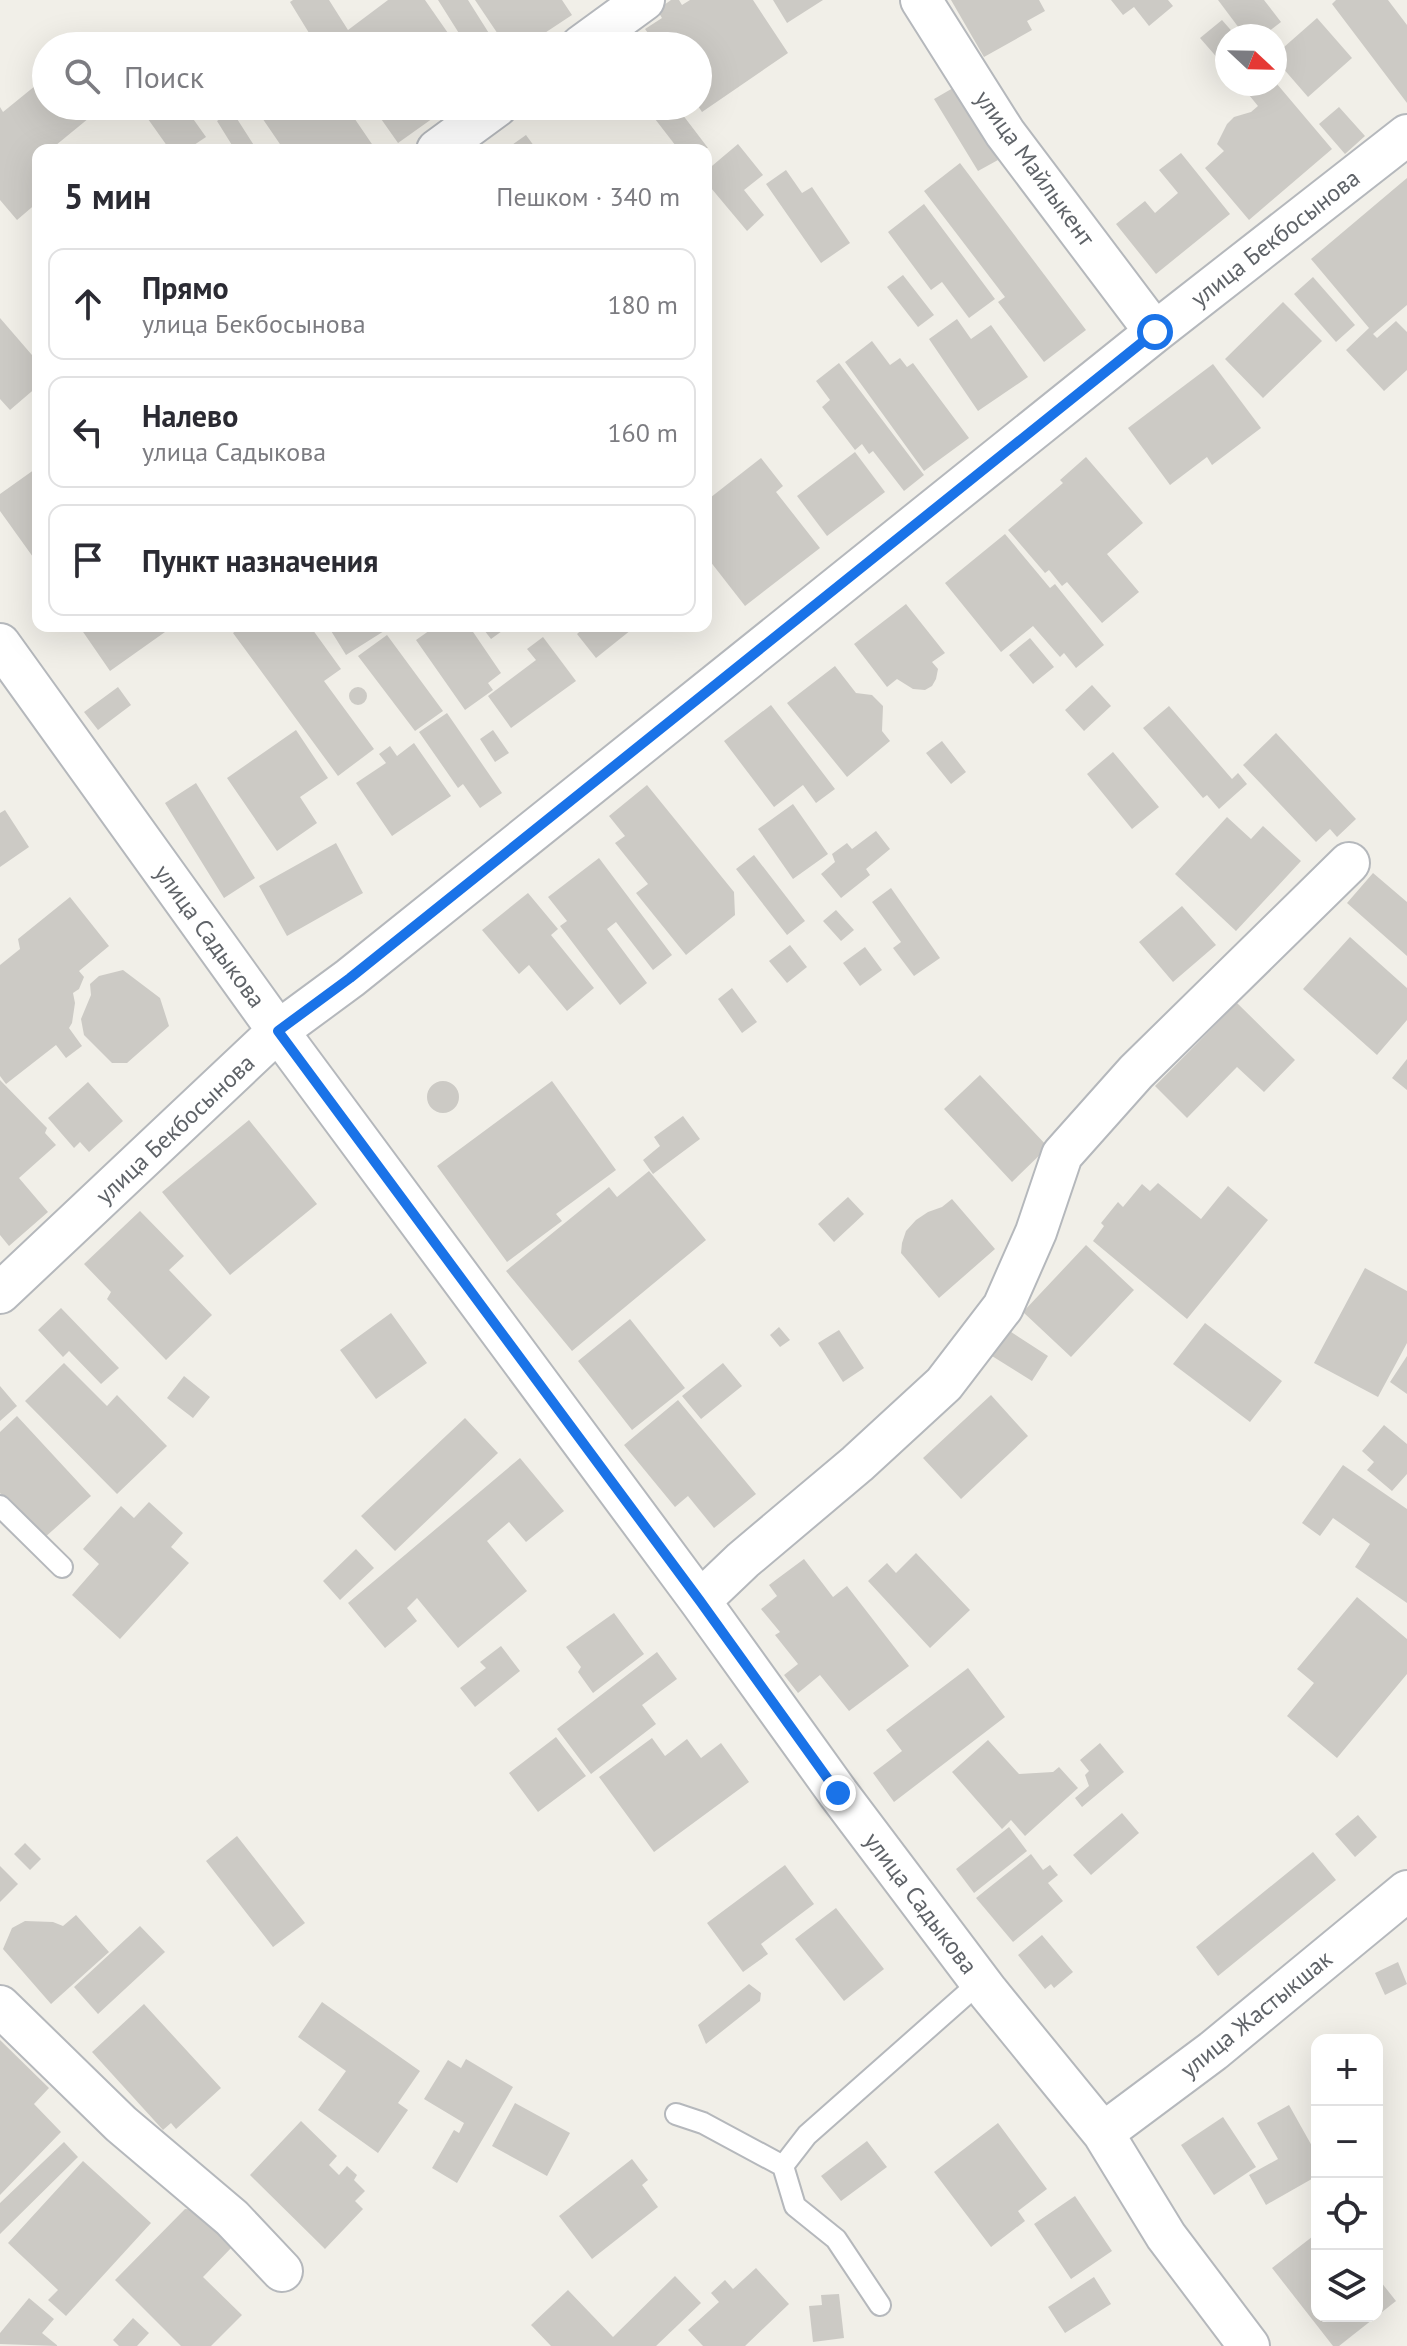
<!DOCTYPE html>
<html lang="ru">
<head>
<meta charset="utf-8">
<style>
  body { margin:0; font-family:"PT Sans",sans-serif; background:#f2f2f3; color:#2b2b33 }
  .controls { position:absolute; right:24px; bottom:24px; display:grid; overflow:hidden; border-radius:16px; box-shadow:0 8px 32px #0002 }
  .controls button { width:72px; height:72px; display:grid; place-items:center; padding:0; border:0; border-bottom:2px solid #e1e1e2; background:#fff; color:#2b2b33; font:40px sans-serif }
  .compass { position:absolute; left:1215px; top:24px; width:72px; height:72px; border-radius:50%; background:#fff; box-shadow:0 8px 32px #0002; rotate:112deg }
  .stop { position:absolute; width:24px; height:24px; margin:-18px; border:6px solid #1a73e8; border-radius:50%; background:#fff }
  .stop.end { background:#1a73e8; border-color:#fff; box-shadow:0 2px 8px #0008 }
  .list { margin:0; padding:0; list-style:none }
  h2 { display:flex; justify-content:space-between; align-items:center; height:104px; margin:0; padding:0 32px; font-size:34px }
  h2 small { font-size:26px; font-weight:400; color:#7c7c81 }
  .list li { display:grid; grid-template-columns:52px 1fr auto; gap:24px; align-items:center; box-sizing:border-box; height:112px; margin:0 16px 16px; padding:0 16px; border:2px solid #e1e1e2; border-radius:16px }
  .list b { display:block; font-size:30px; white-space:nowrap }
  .list p { margin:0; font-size:26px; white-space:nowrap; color:#7c7c81 }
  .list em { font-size:26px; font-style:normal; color:#7c7c81 }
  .icon { flex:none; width:44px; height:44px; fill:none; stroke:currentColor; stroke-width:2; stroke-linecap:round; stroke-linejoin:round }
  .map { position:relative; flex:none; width:1407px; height:2346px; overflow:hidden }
  .search { position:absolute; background:#fff; box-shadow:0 8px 32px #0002; left:32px; top:32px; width:680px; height:88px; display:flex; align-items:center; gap:20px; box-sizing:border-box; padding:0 28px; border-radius:44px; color:#7c7c81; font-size:30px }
  .panel { position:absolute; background:#fff; box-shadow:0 8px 32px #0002; left:32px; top:144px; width:680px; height:488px; border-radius:16px }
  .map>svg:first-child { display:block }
  .building { fill:#cccac5 }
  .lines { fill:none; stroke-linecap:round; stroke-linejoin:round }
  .lane-casing { stroke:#b5b8bc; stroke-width:24 }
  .street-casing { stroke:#b5b8bc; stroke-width:44 }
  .lane { stroke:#fff; stroke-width:20 }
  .street { stroke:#fff; stroke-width:40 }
  .route { stroke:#1a73e8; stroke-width:10 }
  .labels { text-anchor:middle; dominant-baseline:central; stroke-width:8; stroke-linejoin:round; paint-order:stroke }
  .street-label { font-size:24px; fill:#5f6368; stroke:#fff }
</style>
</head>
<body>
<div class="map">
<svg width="1407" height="2346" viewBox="0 0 1407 2346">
  <rect width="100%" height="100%" fill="#f1efe8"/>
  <path class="building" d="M293,0h36l19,30 40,-30h37l32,46h-140l-27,-44z
    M438,0h30l29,46h-30z
    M475,0h87l10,15 -47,31h-19z
    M671,0h8l3,5 8,-5h63l35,53 -86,59 -4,-6v-60h-50l6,-5 -9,-12 17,-11 -5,-8z
    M773,0h50l-36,23z
    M951,0h88l6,11 -18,10 5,9 -48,27z
    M1111,0h57l5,6 -24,20 -15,-19 -11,8z
    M1218,0h46l17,22 -18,14h-18z
    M1336,0h52l19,25v78l-75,-99z
    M1317,18l35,40 -44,39 -33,-38v-4z
    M1222,20l14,16h-9v33l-27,-31z
    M46,77v29h51l3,3 -50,41h-12v52l-21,18 -17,-20v-93l3,5z
    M1240,84h37l55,65 -83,71 -44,-52 19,-17 -7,-7 10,-20 7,-7 17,-5 7,-6z
    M953,88l45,72 -20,11 -44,-72z
    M166,106h18l22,31 -12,8 3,5h-27l-22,-31z
    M261,106h85l30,44h-92l-28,-41z
    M372,106h78l-52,37z
    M645,106h31l32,42 -29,2z
    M1339,107l26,29 -20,18 -26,-30z
    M232,111l25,39h-22l-18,-29z
    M526,135l11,15h-32z
    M738,144l25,31 -19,15 20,25 -17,16 -41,-49v-11z
    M1181,153l49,61 -74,60 -40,-50 29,-23 10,12 23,-20 -19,-23z
    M960,163l126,167 -42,32 -46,-60 7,-5 -81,-106z
    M786,170l16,23 10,-6 38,56 -29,20 -55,-79z
    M1407,178v127l-34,29 4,4 19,-17 11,11v38l-23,21 -38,-41 23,-22 -58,-69z
    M924,204l71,95 -26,19 -27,-36 -11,8 -43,-58z
    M903,275l31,40 -16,12 -31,-40z
    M1313,277l42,48 -19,17 -42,-48z
    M1283,302l39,39 -59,57 -38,-39z
    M0,318l38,44v24l-28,24 -10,-11z
    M957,319l14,20 20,-14 37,52 -50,34 -49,-72z
    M872,341l18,24 10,-7 7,9 6,-4 56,75 -45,33 -79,-109z
    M839,363l85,112 -20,16 -31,-40 -4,3 -7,-10 -7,6 -33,-43 8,-7 -14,-19z
    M1213,364l48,64 -49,37 -5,-8 -37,28 -42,-57z
    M855,452l30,40 -58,44 -30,-40z
    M1086,457l57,66 -36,31 32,38 -37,31 -35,-41 -5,4 -13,-16 -4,3 -37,-43 55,-47 -3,-3z
    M761,458l22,28 -7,6 44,56 -75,58 -39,-50v-55z
    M38,467v97l-38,-53v-17z
    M1005,534l45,54 5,-4 49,61 -28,23 -12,-15 -4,4 -27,-31 -32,26 -56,-69z
    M906,604l39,49 -13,9 6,7 -2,10 -4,7 -7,4 -12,-1 -16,-10 -10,8 -33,-43z
    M79,626h82l4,6 -55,39z
    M242,626h68l31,43 -17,12 50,68 -36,27 -105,-143z
    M328,626h64l-46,29z
    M431,626h38l32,47 -13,10 5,7 -28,20 -49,-70 17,-12z
    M481,626h28l-18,13z
    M586,626h50l-40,32 -19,-24z
    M387,635l56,76 -28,20 -57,-75z
    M543,637l33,44 -65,47 -23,-32 48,-36 -9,-11z
    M1030,638l24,29 -21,17 -24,-29z
    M835,666l21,27 16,2 11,11 -1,25 8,10 -43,36 -60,-74z
    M1092,685l19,21 -27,25 -19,-21z
    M349 696a9 9 0 1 1 18 0a9 9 0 1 1-18 0Z
    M118,687l13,18 -33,25 -14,-18z
    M771,705l64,84 -19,14 -13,-18 -29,22 -50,-66z
    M1169,706l63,73 6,-6 9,11 -28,25 -12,-14 -4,3 -60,-70z
    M447,713l55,80 -22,15 -17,-24 -5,4 -39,-56z
    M296,730l32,48 -28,19 17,26 -40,28 -50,-73z
    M493,730l16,23 -14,9 -15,-23z
    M1276,733l80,86 -19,18 -7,-8 -14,13 -73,-77z
    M942,741l24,31 -15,12 -25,-31z
    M414,743l37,53 -59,40 -36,-53 30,-20 -7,-9 11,-8 7,10z
    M1113,752l46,55 -27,22 -45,-55z
    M196,783l59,95 -31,20 -59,-95z
    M647,785l87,107 1,23 -49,40 -50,-62 12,-9 -33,-41 10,-7 -16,-20z
    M793,804l35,50 -35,25 -35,-50z
    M5,810l24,37 -29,20v-54z
    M1227,817l24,22 12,-13 38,35 -65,70 -61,-57z
    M876,831l14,18 -24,20 4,6 -29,23 -20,-24 14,-12 -3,-8 15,-11 5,6z
    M336,843l27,50 -76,43 -28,-50z
    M754,855l51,66 -18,14 -51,-66z
    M599,858l73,97 -19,15 -37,-48 -9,7 40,54 -27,22 -60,-79 7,-5 -19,-24z
    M1373,873l34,29v54l-60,-53z
    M891,888l49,70 -26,18 -21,-28 8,-6 -29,-40z
    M528,893l30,36 -7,6 43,53 -27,23 -38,-46 -10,9 -37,-44z
    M70,897l39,49 -30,25 5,6 -5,12 -6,4 2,10 -3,20 -3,5 13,18 -16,12 -10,-13 -50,39 -6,-8v-111l20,-16 -2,-10z
    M1182,906l34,39 -43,37 -34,-40z
    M836,910l18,20 -13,11 -18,-20z
    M1350,937l57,51v32l-30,35 -74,-66z
    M790,945l17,22 -20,16 -18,-22z
    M865,947l17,23 -22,16 -17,-23z
    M123,970l37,28 9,28 -42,37h-15l-28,-28 -3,-16 10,-24 -1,-11 9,-8z
    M732,988l25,34 -15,11 -24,-34z
    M1237,1003l58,57 -31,32 -27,-25 -50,51 -32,-32z
    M1407,1059v31l-15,-12z
    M980,1075l68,72 -36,35 -68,-73z
    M0,1080l47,48 -2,5 11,12 -37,33 29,34 -39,34 -9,-11z
    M552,1081l64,89 -60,44 6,7 -55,41 -70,-96z
    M427 1097a16 16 0 1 1 32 0a16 16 0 1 1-32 0Z
    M88,1082l35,39 -34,31 -9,-10 -6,6 -26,-30z
    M683,1116l17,23 -47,35 -10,-14 17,-14 -6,-9z
    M249,1120l68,84 -87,71 -68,-83z
    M649,1171l57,69 -134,111 -66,-80 103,-84 8,10z
    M1158,1183l43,36 27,-33 40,34 -81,99 -94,-78 11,-15 -3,-3 17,-21 5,5 19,-23 8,7z
    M848,1197l16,17 -30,28 -16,-18z
    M952,1199l43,50 -56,49 -38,-45 1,-10 4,-12 10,-11 12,-8 14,-5z
    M140,1211l44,45 -15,14 43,45 -46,45 -59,-61 4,-7 -27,-28z
    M1086,1245l48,45 -63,67 -48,-45z
    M1365,1268l42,23v52l-29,54 -64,-34z
    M61,1308l58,60 -18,16 -32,-33 -6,6 -25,-27z
    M391,1313l36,50 -51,36 -36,-49z
    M630,1319l55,69 -53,42 -54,-69z
    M1205,1323l77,58 -32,41 -77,-58z
    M779,1327l11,13 -10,7 -10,-12z
    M839,1330l25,38 -21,14 -25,-39z
    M1008,1330l40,26 -16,25 -40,-25z
    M1407,1356v38l-17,-12z
    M64,1363l43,43 10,-11 50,51 -50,48 -92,-93z
    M723,1363l19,23 -41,33 -19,-23z
    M184,1376l26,21 -17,21 -26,-20z
    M0,1386l17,20 -17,15z
    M991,1395l37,41 -67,63 -38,-41z
    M678,1400l78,94 -42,34 -26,-32 -13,11 -51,-62z
    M17,1416l74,80 -48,43 -43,-46v-61z
    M465,1418l33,35 -103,98 -34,-35z
    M1384,1425l23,19v30l-15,17 -25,-21 7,-8 -12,-11z
    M520,1458l44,53 -38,31 -17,-20 -22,19 40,50 -69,57 -41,-50 -10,10 10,13 -32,27 -37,-45z
    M1343,1465l64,44v94l-52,-36 15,-23 -37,-26 -13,18 -18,-13z
    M149,1502l34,31 -12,14 18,16 -69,76 -48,-44 27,-31 -16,-15 38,-43 13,12z
    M356,1549l18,19 -34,32 -17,-19z
    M916,1553l54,57 -40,38 -62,-67 19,-18 9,10z
    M804,1559l29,38 14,-11 62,80 -60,45 -29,-36 -22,18 -14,-18 14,-11 -23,-29 5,-3 -19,-23 16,-13 -8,-11z
    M1357,1597l50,42v35l-70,84 -50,-42 27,-33 -17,-14z
    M614,1613l30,41 -51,39 -15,-21 3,-5 -15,-20z
    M501,1646l19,25 -45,36 -15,-19 26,-20 -6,-6z
    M657,1652l20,27 -35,26 14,19 -65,50 -34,-45z
    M968,1668l37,49 -111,85 -21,-29 29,-22 -16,-21z
    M556,1737l30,39 -48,36 -29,-39z
    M652,1738l13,18 22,-17 14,19 20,-15 28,39 -95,70 -55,-75z
    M988,1740l31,34 34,-2 6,-5 19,21 -53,48 -14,-16 -9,9 -50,-57z
    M1100,1743l24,29 -42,35 -7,-9 14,-12 -4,-11 4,-4 -9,-11z
    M1122,1813l17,20 -48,42 -18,-20z
    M1358,1815l19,22 -22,20 -20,-23z
    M1009,1827l18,24 -53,42 -18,-24z
    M237,1836l68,87 -32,24 -67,-86z
    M25,1843l16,16 -11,11 -16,-16z
    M1313,1852l23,28 -118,96 -22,-29z
    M1031,1854l12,16 7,-5 8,10 -10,8 15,18 -50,41 -37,-44z
    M785,1865l29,39 -53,40 7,10 -25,18 -36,-49z
    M0,1866l18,18 -18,18z
    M836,1908l48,61 -40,32 -49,-62z
    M76,1915l33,37 -58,52 -48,-55 9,-21 13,-7 28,1 10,4z
    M140,1926l25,26 -67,62 -24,-27z
    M1042,1935l31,37 -19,16 -3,-4 -6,5 -27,-34z
    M1398,1962l9,22 -22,11 -10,-22z
    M749,1984l12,9 -1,8 -54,43 -8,-19z
    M322,2002l98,69 -22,32 10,7 -30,43 -60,-43 28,-39 -48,-34z
    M144,2004l77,84 -45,41 -5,-6 -8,7 -71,-78z
    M0,2040l49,48 -15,16 27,28 -61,63z
    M466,2059l47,28 -56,96 -25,-15 22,-38 5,3 5,-10 -40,-24 24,-39 13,8z
    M515,2103l55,30 -23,43 -55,-30z
    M1289,2105l28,50v21l-51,29 -17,-30 29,-16 -21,-36z
    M1223,2117l33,50 -42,28 -33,-50z
    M301,2121l36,35 -8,9 10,10 8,-9 10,9 -3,5 11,11 -10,10 8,8 -38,40 -75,-74z
    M998,2123l49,66 -29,22 7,10 -34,26 -57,-75z
    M867,2141l20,26 -46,34 -20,-25z
    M64,2142l14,15 -78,77v-31z
    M632,2159l16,21 -6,5 16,22 -66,52 -33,-43z
    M83,2161l68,62 -85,93 -18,-16 10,-10 -50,-47z
    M1075,2196l37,55 -41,28 -37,-55z
    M185,2209l14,1 35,35 -31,32 39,38 -31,31h-30l-66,-66z
    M1317,2233v83h60v-39l19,24 -57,45h-6l-61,-78z
    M756,2268l33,36 -44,42h-42l-15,-16 31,-28 -8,-9 14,-13 8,9z
    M675,2276l26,27 -45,43h-105l-20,-21 37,-35 45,47z
    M1094,2277l17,27 -46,29 -17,-26z
    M839,2294l5,44 -31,4 -4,-36 13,-1 -1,-10z
    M29,2298l25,21 -12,14 16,13 -58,-2v-11z
    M133,2318l16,15 -12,13h-18l-6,-6z"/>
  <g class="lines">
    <defs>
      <path id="lane" d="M0,1506l62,61
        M676,2114l27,9 80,43
        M880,2305l-44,-66 -41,-33 -12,-40 24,-31 173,-153"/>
      <path id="street" d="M921,0l84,133 150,199
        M581,46l63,-46
        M437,150l60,-44
        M0,644l278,387 422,570 138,192 150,199 115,141 63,103 83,110
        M0,1293l278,-262 72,-53 805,-646 252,-197
        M700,1601l43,-41 114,-96 87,-80 59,-77 33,-75 26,-77 74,-83 213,-209
        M0,2006l121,118 111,94 50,53
        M1103,2133l110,-82 194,-160"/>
    </defs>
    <use href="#lane" class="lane-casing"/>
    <use href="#street" class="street-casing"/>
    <use href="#lane" class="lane"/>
    <use href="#street" class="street"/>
  </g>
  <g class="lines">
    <path class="route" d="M838,1793l-138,-192 -422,-570 72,-53 805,-646"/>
  </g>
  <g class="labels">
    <g class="street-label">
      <text transform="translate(1035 168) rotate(54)">улица Майлыкент</text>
      <text transform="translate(1275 238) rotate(-38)">улица Бекбосынова</text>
      <text transform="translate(210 936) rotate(54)">улица Садыкова</text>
      <text transform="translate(175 1129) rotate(-43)">улица Бекбосынова</text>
      <text transform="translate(921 1903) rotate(53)">улица Садыкова</text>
      <text transform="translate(1256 2014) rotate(-39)">улица Жастыкшак</text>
    </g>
  </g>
</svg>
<div class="controls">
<button>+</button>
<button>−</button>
<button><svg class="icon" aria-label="locate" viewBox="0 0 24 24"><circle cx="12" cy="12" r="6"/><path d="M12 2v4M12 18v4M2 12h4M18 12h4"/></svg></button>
<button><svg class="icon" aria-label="layers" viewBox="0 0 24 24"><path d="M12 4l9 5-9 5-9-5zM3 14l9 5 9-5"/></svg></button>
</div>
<svg class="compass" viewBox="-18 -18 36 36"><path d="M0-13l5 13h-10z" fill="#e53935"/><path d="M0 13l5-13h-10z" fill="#7c7c81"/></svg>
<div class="stop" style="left:1155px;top:332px"></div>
<div class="stop end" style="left:838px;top:1793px"></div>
<div class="search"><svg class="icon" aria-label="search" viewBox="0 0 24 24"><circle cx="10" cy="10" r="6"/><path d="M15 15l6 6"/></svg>Поиск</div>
<section class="panel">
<h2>5 мин<small>Пешком · 340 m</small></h2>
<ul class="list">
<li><svg class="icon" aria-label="ahead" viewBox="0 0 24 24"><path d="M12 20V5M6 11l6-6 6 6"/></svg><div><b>Прямо</b><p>улица Бекбосынова</p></div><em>180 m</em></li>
<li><svg class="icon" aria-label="left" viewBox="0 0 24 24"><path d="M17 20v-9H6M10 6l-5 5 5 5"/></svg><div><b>Налево</b><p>улица Садыкова</p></div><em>160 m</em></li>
<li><svg class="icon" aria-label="arrive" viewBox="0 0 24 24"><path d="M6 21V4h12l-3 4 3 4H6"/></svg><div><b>Пункт назначения</b></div></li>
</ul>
</section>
</div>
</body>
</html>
